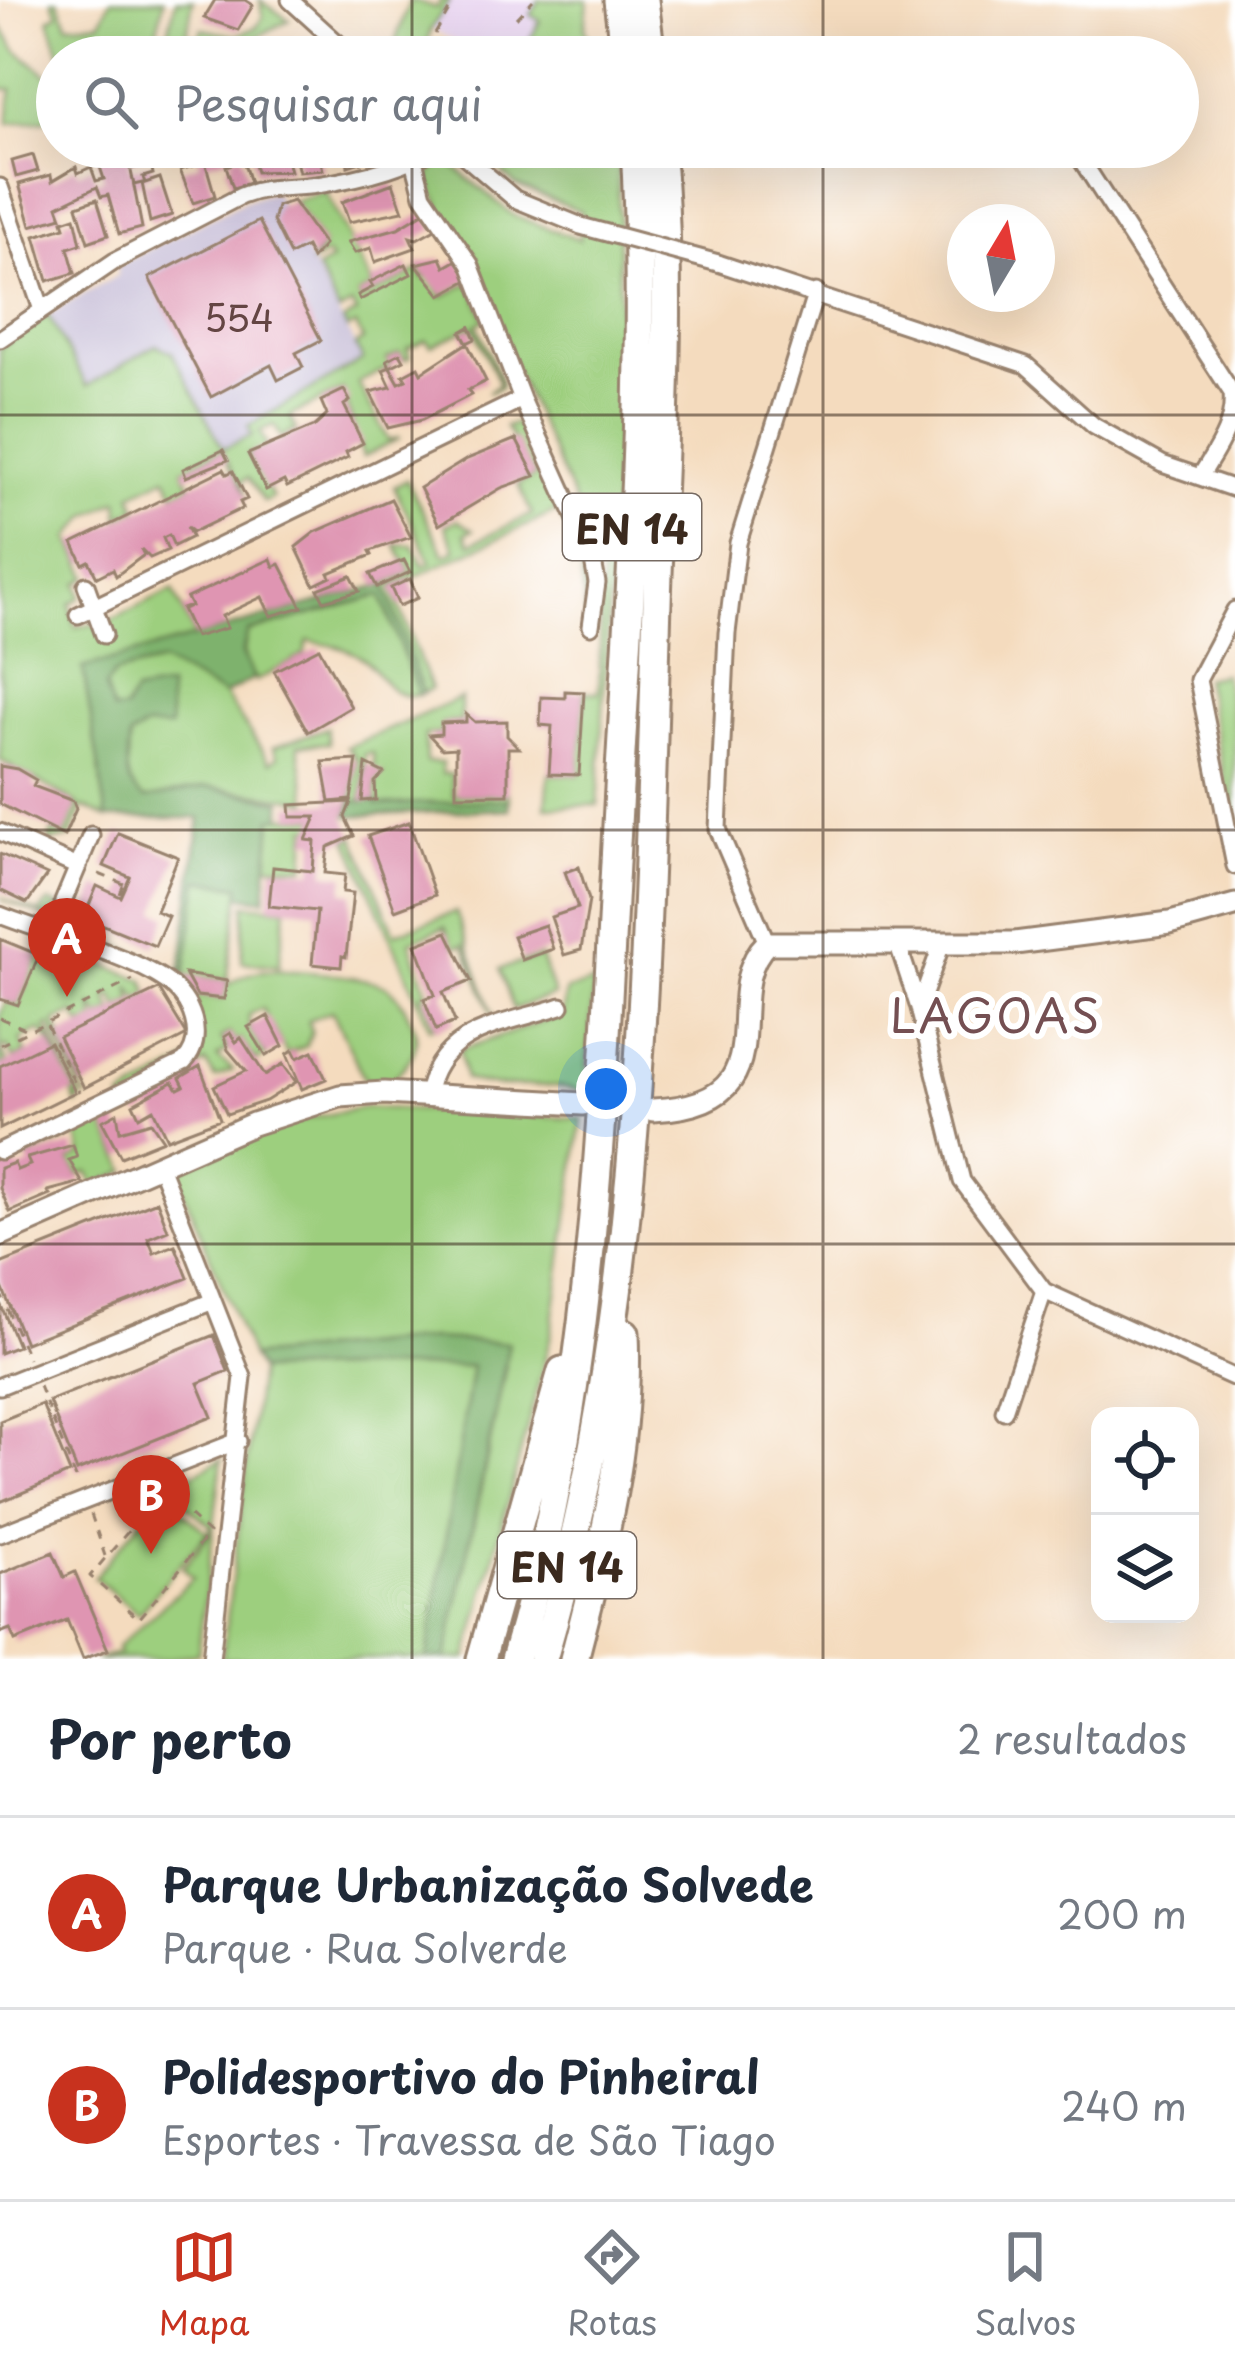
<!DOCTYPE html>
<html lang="pt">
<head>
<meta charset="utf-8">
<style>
  body { margin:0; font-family:"Playpen Sans",sans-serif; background:#f2f2f3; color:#1f2937 }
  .controls { position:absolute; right:36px; bottom:36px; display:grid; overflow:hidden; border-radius:24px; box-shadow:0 12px 48px #0002 }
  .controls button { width:108px; height:108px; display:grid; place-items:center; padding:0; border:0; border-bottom:3px solid #e0e1e3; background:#fff; color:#1f2937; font:60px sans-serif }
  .compass { position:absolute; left:947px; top:204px; width:108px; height:108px; border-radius:50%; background:#fff; box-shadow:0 12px 48px #0002; rotate:10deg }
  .you { position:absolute; left:606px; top:1089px; width:42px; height:42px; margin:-30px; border:9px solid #fff; border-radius:50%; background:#1a73e8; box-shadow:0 0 0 18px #1a73e833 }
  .badge { display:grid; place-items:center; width:78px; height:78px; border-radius:50%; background:#c8321e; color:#fff; font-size:39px; font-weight:700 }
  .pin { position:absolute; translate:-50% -99px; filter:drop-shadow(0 3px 6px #0008) }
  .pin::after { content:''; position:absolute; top:63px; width:42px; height:36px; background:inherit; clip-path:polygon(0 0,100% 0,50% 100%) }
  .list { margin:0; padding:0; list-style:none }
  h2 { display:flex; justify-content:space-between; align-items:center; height:156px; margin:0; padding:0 48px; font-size:51px }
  h2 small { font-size:39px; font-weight:400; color:#747a83 }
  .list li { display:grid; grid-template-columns:78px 1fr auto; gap:36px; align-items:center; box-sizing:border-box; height:192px; padding:0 48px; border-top:3px solid #e0e1e3 }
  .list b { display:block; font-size:45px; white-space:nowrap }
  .list p { margin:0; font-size:39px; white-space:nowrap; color:#747a83 }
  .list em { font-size:39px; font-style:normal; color:#747a83 }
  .icon { flex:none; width:66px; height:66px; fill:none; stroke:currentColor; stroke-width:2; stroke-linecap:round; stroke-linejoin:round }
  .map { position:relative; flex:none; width:1235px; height:1659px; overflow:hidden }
  .search { position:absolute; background:#fff; box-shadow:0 12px 48px #0002; left:36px; right:36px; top:36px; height:132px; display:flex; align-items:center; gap:30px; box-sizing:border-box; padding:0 42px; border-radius:66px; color:#747a83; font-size:45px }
  .sheet { height:540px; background:#fff }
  nav { display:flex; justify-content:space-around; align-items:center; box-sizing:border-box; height:168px; border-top:3px solid #e0e1e3; background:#fff; font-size:33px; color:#747a83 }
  nav a { display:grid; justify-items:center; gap:6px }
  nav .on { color:#c8321e }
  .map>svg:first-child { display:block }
  .built { fill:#e7d2ef }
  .industrial { fill:#c8bfd8 }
  .green { fill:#9dcf7e; stroke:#6c7c4e; stroke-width:3 }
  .forest { fill:#7eb26d; stroke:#5c6e46; stroke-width:3 }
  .building { fill:#df95b2 }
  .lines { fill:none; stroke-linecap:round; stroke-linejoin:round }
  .lane-casing { stroke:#98826e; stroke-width:14 }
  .street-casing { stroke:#98826e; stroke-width:21 }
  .secondary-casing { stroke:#98826e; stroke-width:27 }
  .highway-casing { stroke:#98826e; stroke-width:33 }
  .path { stroke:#98826e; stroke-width:3; stroke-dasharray:9 9; stroke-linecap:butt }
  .lane { stroke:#fff; stroke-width:8 }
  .street { stroke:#fff; stroke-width:15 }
  .secondary { stroke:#fff; stroke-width:21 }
  .highway { stroke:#fff; stroke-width:27 }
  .street-bridge-casing { stroke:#98826e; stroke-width:21; stroke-linecap:butt }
  .street-bridge { stroke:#fff; stroke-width:15 }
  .grid { fill:none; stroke:#3b2a1e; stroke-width:3; stroke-opacity:0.55 }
  .labels { text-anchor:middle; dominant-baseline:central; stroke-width:12; stroke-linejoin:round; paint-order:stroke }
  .number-label { font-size:36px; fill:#644543 }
  .shield { fill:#fff; stroke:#766a62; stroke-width:3 }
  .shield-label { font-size:39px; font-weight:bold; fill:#3b2a1e }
  .neighbourhood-label { font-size:45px; letter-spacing:3px; fill:#744f52; stroke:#fff }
</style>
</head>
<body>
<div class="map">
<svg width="1235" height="1659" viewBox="0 0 1235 1659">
  <rect width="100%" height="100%" fill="#fff"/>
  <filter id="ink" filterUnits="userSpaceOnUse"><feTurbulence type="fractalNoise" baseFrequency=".00833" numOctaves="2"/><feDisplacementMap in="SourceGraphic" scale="24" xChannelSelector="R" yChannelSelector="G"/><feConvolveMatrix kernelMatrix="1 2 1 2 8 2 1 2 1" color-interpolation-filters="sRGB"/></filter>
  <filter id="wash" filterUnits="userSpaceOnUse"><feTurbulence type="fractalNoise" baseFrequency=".004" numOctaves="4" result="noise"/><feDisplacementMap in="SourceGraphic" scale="48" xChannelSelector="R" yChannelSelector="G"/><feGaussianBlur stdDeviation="2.7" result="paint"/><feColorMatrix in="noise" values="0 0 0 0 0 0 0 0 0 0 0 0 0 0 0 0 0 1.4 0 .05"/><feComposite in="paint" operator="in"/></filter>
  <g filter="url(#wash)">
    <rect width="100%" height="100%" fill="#f4dbbe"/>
    <path class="built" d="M441,0h118l3,57h-78l-53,-29z"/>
    <path class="industrial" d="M274,192l97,184 -159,79 -57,-110 -69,41 -38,-71 70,-40 -1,-9 128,-65z"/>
    <path class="green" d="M52,0h6l10,24 32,-2 11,-22h53l-13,57h-90l-12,-38 9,-5z
      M176,0h17l-6,35 12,3 3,-9 34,7 21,-9 6,-11 -3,-16 29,20 -50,26 -26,3 -2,8h-49z
      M410,0l27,8 4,-8h9l-19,29 -7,28 -33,-3z
      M539,0h49l-3,29 7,16 -8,12h-64l20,-36 -9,-6z
      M0,24l16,26 41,32v37l-49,4 4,-34h-12z
      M474,147h144l2,254 -22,404 -52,2 3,-33 30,1 5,-83h15l3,-131 -174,-382 5,-10 15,-7 66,54 66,24 1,-29 -65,-26z
      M325,191l48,96 -15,8 2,5 59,-30 4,8 7,-3 12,22 29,-15 14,38 -8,4 24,58 -1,6 -13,5 12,-9 -26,-58 -42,20 -5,-6 -19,9 3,8 -6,3 -4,-7 -13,6 3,8 -32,16 30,57 12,-2 -37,19 -20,-67 -53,26 6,14 -15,7 -7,-12 -14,6 8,18 -20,5 25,44 -9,4 -16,-24 -7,4 4,13 -23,-45 -39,19 8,17 -16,8 -9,-17 -34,17 5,14 -18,9v-17l-31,16 -18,22 18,39 -10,6 3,14 -11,7 5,23 17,-3 19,13 -4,-15 66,-32 22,47 -112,31 24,150 -24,-11 -14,31 -21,4 5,-11 11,4 14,-31 -78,-44v-412l48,-33 39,71 69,-41 16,7 51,97 29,-14 -4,-9 115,-66 -8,-15 8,-5 -7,-15 -9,4 -4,-8 14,-8 -5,-8 -13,7 -22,-43 14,-8 -4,-6 -14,7 10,-17 -30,-44z
      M517,423l37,80 9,-3 28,70 -5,46 -7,-59 -21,-46 -166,76 39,102 -8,4 -38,-109 25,-12 -14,-27h17l10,20 8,-3 -37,-75 13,-7 38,75 11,-5 -11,-24 12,-6 16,10 -8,4 5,10 62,-30 -14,-29 17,-9 -30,-49z
      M382,595l36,100c-32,7 -38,-29 -62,-41 -15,-8 -32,-10 -48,-13l-4,14 -48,26c-12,-19 -15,-27 -8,-49z
      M162,662l62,33 46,67 8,-5 -5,-10 54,-19 2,15 -31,2 10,56 -100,-14 -63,13c-23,-16 -18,-38 -15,-63l16,-10 -21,-17 -12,2 -8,-25 10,-14z
      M1224,674l11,56v98l-31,-150z
      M461,698v24l-19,1 -1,11 -16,1 1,27 16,1v11h9l2,21 55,-1 1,6 -133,5 -1,-23 8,-8 -8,-1 -2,-20 -8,1 -3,47 -11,1 6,-42 -10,-13z
      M272,817h44l-1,11h-8l-2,39 -37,-2z
      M354,836l41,97 61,-21 37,104 -29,-71 -11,2 -8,-20 -35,14 17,51 -5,2 13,32 -5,2 -82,-189z
      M199,880l42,6 -14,95 -41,-6 11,21 26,3 3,-14c11,-5 23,-13 35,-14 24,-2 111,4 128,17 10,7 16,20 21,30 15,27 1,42 -19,63l-26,-1 -33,-69 -24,9 4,12 -6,14 -19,8 -25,-46 -13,7v12l17,29 -10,5 -15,-22 -5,3 -7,-9 -8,5 7,12 -11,7 16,13 -18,8 -9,-15 -103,58 24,50 -33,14 -5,-13 -11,3 -9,-15 13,-5 -4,-21 -78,34 124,-63 -2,-6 75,-43 -12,-66 -30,-20 2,-7 -157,-65 39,15 10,-11 18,7 -5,13 122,51z
      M245,904l41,4 -7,58 -37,-4z
      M44,942l100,38 5,14 -11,5 -8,-13 3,16 -14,6 -7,-13 -5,3 6,13 -13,6 -8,-13 3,16 -13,6 -8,-13 -19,9 32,77 -37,-74 -4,2 35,72 -4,5 -26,-62 -11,-12 -20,10 6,13 -13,6 -6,-13 -6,3 6,14 -7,3v-52l6,-13 12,4z
      M541,957l13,38 -41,14 -13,-40z
      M594,982l-9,110c-38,-14 -81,2 -120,-13l-5,-29 102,-35 4,-24z
      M365,1107l217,12 -31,216 -84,324h-21l60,-294 -74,-26 -181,18 -73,-179 -1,-8 110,-47z
      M472,1366l-45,293h-205l37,-288z
      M222,1459l-24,194 -31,6h-71l23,-6 -2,-6 76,-69 -10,-10 27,-35v-8l-44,-37z
      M163,1495l44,37 -69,82 -44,-37z"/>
    <path class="forest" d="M385,584l38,109 -5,2 -37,-100 -133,37 -6,21 12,25 -30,17 -62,-33 -47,11 -10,14 8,24 12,-1 9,-17 34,-6 2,41 -24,-1 -16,10c-3,25 -8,47 15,62l62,-12 75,14v16l-10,1 -7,81 -25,-3v-10l-41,-6 -14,94 -4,-6 19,-150h-93l-24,-150z
      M376,800l1,5 132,-5v9l-161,7 3,-14z
      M432,1339l77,4 -63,316h-19l45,-293 -213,5 -8,-14z"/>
    <g id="blocks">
      <path class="building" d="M215,0h30l8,5 -15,25 -34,-12z
        M103,147h41l3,10 -19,5 2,7 21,-5 2,10 -10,3 2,6 15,-5 12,37 -22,7 -8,-39 -8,2 -3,-14 11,57 -23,6 -11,-39 -7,2 -4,-10 -39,19 4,11 -31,9 -12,-42 32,-9 1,6 24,-14 2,6 13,-6 5,14 8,-2 -6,-18z
        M230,147l2,10 9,-3 9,29 -17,5 -7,-22 6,-2 -2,-7 -20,5 -4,3 9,31 -22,7 -13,-33 20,-6 -2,-8z
        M249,147h34l7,24 -34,1z
        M292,147h25l6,23 -24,2z
        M346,147h29l4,9 -31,10z
        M33,155l5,16 -22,6 -4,-16z
        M393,183l10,28 -54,11 -7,-20z
        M97,199l11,36 -20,7 -11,-36z
        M293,201l31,44 -12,14 -6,-12 -16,8 -17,-34 4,-15z
        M423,213l12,16 -18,10 -7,-2 5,11 -40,14 -4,-14 -16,5 -7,-11 50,-14z
        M75,217l6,27 -13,4 7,25 -27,8 -13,-45 30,-9 -2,-6z
        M259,221l62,119 -25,13 7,14 -25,13 -7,-15 -60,32 -62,-119z
        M441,258l4,9 14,-8 11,20 -29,16 -25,-31z
        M406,264l5,10 -51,26 -2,-5 15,-8 -3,-5z
        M470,327l5,12 -8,4 19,38 -18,9 3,5 -49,25 -34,8 -18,-36 21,-5 -8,-17 7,-3 -3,-7 13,-7 4,7 -14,7 9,16 7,-3 -3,-5 15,-8 3,6 46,-30 -6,-11z
        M344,390l6,11 -6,4 19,38 -17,9 2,5 -61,30 -3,-6 -18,9 -18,-36 67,-28 12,-11 -6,-14z
        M516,439l19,37 -34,12 -62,37 -19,-37 47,-29z
        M223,450l5,10 -42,17 -3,-8z
        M224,469l3,5 6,-3 14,28 -7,3 3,6 -50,24 -6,-5 5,10 -18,9 -5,-11 -6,3 5,12 -18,8 -9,-9 3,6 -28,21 -3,-7 -16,8 -8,-16 -6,3 -10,-21z
        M391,499l20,38 -41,14 2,4 -43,18 2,4 -17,8 -18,-38 19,-15z
        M271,559l3,8 6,-3 22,43 -31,9 -9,-19 -40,19 5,12 -32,9 -13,-28 9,-3 -4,-8z
        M404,560l6,12 -33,15 -7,-13z
        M351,576l8,15 -35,10 -6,-12z
        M410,579l8,19 -19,8 -8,-18z
        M319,648l32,59 -43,25 -34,-61z
        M565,691l19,1 -5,83 -30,-1 3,-48 -12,-1 1,-28 24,1z
        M466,714l9,8 32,-1v15l12,12h-11v46l-52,1v-47l-14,1 -13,-14 12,-1v-11l25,-1z
        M357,760l-6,40 -21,2 -7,-40z
        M366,764l18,9 -9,9 1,18 -14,1z
        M0,766l17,3 19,11 -3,6 40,15 3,8 -12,27 -64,-32z
        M351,802l-6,15 9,19 -26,11 -3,26 20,2 -2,17 10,1 -7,64 -4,-1 -1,11 -29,-3 5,-53 -48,-5 4,-39 40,4 2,-30 -9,-1 10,-23h-25l-1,-12z
        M409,822l26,73 -40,15 -27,-74z
        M118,833l60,24 -22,54 12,5 -13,30 -71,-29 13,-31 24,11 9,-20 -26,-11z
        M0,854l47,21 -20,28 -27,-13z
        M579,867l10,33 -8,50 -17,5 -13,-38 27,-9 -13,-36z
        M545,925l8,24 -31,11 -9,-24z
        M447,932l24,49 -28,11 12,30 -19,8 -12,-31 11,-4 -19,-51z
        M0,939l39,16 -21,50 -18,-6z
        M185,974l42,7 -3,18 -27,-3z
        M159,989l28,46 -103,53 -25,-51z
        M268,1016l15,30 -17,10 -18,-29z
        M230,1033l6,9 5,-4 24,37 18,-11 13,18 -30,19 -39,13 -13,-28 32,-15 -18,-21 -4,-13z
        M50,1042l25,50 -75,37v-63z
        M293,1050l4,8 16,-7 13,28 -24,10 -15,-35z
        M200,1066l20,53 -53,20 -14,-30 -14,8 -6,-13 40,-22 5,7 6,-3 -4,-8z
        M117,1113l3,18 31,-9 12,18 -42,17 -19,-36z
        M73,1145l4,12 -8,3 13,22 -34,9 2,4 -40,17 -10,-24v-20l14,-5 3,7 13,-5 -3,-7z
        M157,1201l11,29 -20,8 6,15 21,-8 13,33 -163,65 -25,-61v-18z
        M0,1303l18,43 -18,7z
        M214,1335l14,36 -30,12 14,34 -135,54 -28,-70z
        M42,1404l28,69 -70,29v-81z
        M53,1552l11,25 11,-5 33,78 -25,9 -16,-39 -52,21 -5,-12 -10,4v-59z"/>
    </g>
  </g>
  <g filter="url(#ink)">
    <use href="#blocks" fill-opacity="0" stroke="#98826e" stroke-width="3"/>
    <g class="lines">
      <defs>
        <path id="lane" d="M394,147l8,15"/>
        <path id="street" d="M290,0l63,57
          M454,147l61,52 66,27
          M1073,147l159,246c3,33 -16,57 -32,84
          M414,160l9,35 47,69 52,135 70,156 5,28 -6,43
          M0,187l41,120
          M718,263l308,102 68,61 68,38 73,25
          M0,339l115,-78 126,-65c27,-11 49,-7 76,-11 39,-6 87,-17 120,-38
          M86,585l18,50
          M1235,610l-37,70 37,186
          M78,615l444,-216
          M0,832l78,35
          M63,902l28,-67
          M0,915c45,18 130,40 166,66 26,18 41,57 18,81l-184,89
          M767,943l-49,-114 9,-196 11,-90 78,-251
          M898,945l20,60
          M941,946l-22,62 43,173 82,110 191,87
          M427,1096c11,-68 77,-71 134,-90
          M160,1166l83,211 -32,282
          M0,1386l213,-85
          M1004,1411l40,-120
          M0,1534l238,-93"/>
        <path id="secondary" d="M653,1110c142,-6 60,-115 114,-167h248l155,-20 65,-18
          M0,1235l253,-111 87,-28 44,-3 199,11"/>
        <path id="highway" d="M618,0l7,57
          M644,0l7,57
          M481,1659l81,-288
          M515,1659c80,-269 87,-555 102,-834 12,-225 31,-452 18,-678
          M543,1659c97,-331 103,-681 113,-1023 4,-162 19,-328 4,-489
          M574,1659c28,-107 56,-214 51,-326"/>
      </defs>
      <use href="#lane" class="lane-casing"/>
      <use href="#street" class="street-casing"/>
      <use href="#secondary" class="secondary-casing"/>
      <use href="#highway" class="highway-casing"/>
      <path class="path" d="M516,18l17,-18
        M435,34l20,-34
        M99,874l25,10
        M120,894l6,-16
        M0,1018l26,11
        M47,1025l32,67
        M0,1045l133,-65
        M0,1292l28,67
        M39,1386l39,97
        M163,1491l46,42 -70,86 -49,-43z
        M91,1514l14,42"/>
      <use href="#lane" class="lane"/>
      <use href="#street" class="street"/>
      <use href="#secondary" class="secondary"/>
      <use href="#highway" class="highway"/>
      <defs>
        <path id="street-bridge" d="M581,226l137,37"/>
      </defs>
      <use href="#street-bridge" class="street-bridge-casing"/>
      <use href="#street-bridge" class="street-bridge"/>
    </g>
  </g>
  <path class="grid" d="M412,0v57M823,0v57M412,147v1512M823,147v1512M0,415h1235M0,830h1235M0,1244h1235"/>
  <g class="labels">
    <g class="number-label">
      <text x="239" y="317">554</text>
    </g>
    <g class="shield">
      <rect x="563" y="494" width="138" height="66" rx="9"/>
      <rect x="498" y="1532" width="138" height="66" rx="9"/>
    </g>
    <g class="shield-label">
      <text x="632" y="527">EN 14</text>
      <text x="567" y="1565">EN 14</text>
    </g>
    <g class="neighbourhood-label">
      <text x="996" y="1014">LAGOAS</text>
    </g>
  </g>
</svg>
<div class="controls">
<button><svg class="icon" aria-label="locate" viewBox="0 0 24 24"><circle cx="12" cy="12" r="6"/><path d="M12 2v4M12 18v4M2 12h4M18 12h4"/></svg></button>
<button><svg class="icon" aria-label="layers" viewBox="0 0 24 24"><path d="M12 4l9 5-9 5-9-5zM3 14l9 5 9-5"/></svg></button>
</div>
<svg class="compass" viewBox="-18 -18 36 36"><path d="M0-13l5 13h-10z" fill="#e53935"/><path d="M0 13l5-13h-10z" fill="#747a83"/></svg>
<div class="you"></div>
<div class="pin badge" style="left:67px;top:997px">A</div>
<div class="pin badge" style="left:151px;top:1554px">B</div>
<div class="search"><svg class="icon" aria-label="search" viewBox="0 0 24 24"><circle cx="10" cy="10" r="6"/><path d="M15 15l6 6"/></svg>Pesquisar aqui</div>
</div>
<section class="sheet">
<h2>Por perto<small>2 resultados</small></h2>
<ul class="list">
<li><span class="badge">A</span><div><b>Parque Urbanização Solvede</b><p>Parque · Rua Solverde</p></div><em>200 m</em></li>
<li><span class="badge">B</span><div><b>Polidesportivo do Pinheiral</b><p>Esportes · Travessa de São Tiago</p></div><em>240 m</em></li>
</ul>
</section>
<nav>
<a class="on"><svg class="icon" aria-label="map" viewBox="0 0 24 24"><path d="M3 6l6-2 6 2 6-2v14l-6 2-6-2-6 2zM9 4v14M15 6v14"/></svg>Mapa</a>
<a><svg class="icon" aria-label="directions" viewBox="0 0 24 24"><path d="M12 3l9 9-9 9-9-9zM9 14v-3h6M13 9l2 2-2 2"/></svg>Rotas</a>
<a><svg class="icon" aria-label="saved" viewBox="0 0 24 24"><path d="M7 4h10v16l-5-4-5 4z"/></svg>Salvos</a>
</nav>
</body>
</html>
